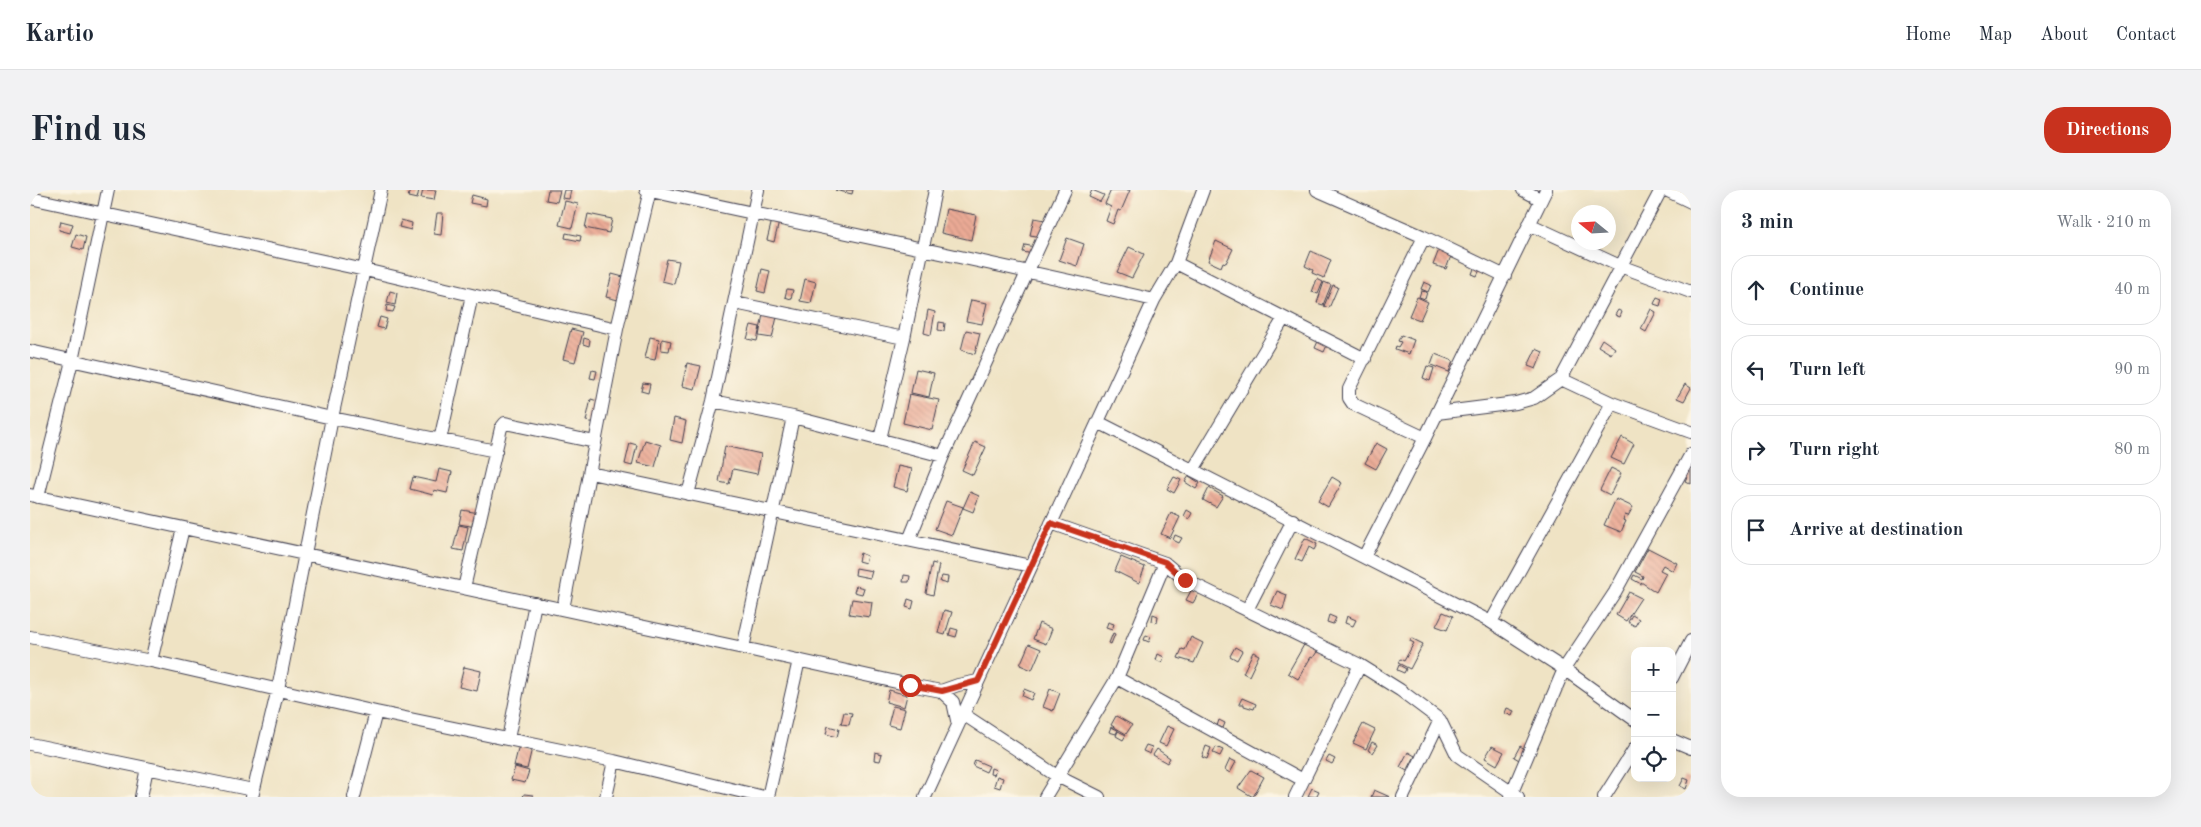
<!DOCTYPE html>
<html lang="en">
<head>
<meta charset="utf-8">
<style>
  body { margin:0; font-family:"Old Standard TT",serif; background:#f2f2f3; color:#1f2937 }
  .controls { position:absolute; right:15px; bottom:15px; display:grid; overflow:hidden; border-radius:10px; box-shadow:0 5px 20px #0002 }
  .controls button { width:45px; height:45px; display:grid; place-items:center; padding:0; border:0; border-bottom:1px solid #e0e1e3; background:#fff; color:#1f2937; font:25px sans-serif }
  .compass { position:absolute; left:1541px; top:15px; width:45px; height:45px; border-radius:50%; background:#fff; box-shadow:0 5px 20px #0002; rotate:288deg }
  .stop { position:absolute; width:15px; height:15px; margin:-11px; border:4px solid #c8321e; border-radius:50%; background:#fff }
  .stop.end { background:#c8321e; border-color:#fff; box-shadow:0 1px 5px #0008 }
  .list { margin:0; padding:0; list-style:none }
  h2 { display:flex; justify-content:space-between; align-items:center; height:65px; margin:0; padding:0 20px; font-size:21px }
  h2 small { font-size:16px; font-weight:400; color:#747a83 }
  .list li { display:grid; grid-template-columns:32px 1fr auto; gap:15px; align-items:center; box-sizing:border-box; height:70px; margin:0 10px 10px; padding:0 10px; border:1px solid #e0e1e3; border-radius:20px }
  .list b { display:block; font-size:19px; white-space:nowrap }
  .list em { font-size:16px; font-style:normal; color:#747a83 }
  .icon { flex:none; width:28px; height:28px; fill:none; stroke:currentColor; stroke-width:2; stroke-linecap:round; stroke-linejoin:round }
  .map { position:relative; flex:none; width:1661px; height:607px; overflow:hidden; border-radius:20px }
  header { display:flex; align-items:center; gap:30px; box-sizing:border-box; height:70px; padding:0 25px; background:#fff; border-bottom:1px solid #e0e1e3 }
  header strong { font-size:24px }
  nav { display:flex; gap:28px; margin-inline-start:auto; font-size:18px }
  .intro { display:flex; align-items:center; justify-content:space-between; box-sizing:border-box; height:120px; padding:0 30px }
  h1 { margin:0; font-size:35px }
  .button { padding:12px 22px; border-radius:20px; background:#c8321e; color:#fff; font-size:18px; font-weight:700 }
  main { display:flex; gap:30px; padding:0 30px }
  aside { flex:1; background:#fff; border-radius:20px; box-shadow:0 5px 20px #0002 }
  .map>svg:first-child { display:block }
  .building { fill:url(#building-back-hatch) }
  .lines { fill:none; stroke-linecap:round; stroke-linejoin:round }
  .minor-casing { stroke:#413f50; stroke-width:14 }
  .minor { stroke:#fff; stroke-width:12 }
  .route { stroke:#c8321e; stroke-width:6 }
</style>
</head>
<body>
<header>
<strong>Kartio</strong>
<nav><a>Home</a><a>Map</a><a>About</a><a>Contact</a></nav>
</header>
<div class="intro"><h1>Find us</h1><a class="button">Directions</a></div>
<main>
<div class="map">
<svg width="1661" height="607" viewBox="0 0 1661 607">
  <defs>
    <pattern id="building-back-hatch" width="6" height="6" patternUnits="userSpaceOnUse" patternTransform="scale(1.25)"><rect width="6" height="6" fill="#ebaa95"/><path d="M-1 5l2 2M0 0l6 6M5-1l2 2" fill="none" stroke="#c99281"/></pattern>
  </defs>
  <rect width="100%" height="100%" fill="#fcf5e5"/>
  <filter id="ink" filterUnits="userSpaceOnUse"><feTurbulence type="fractalNoise" baseFrequency=".02" numOctaves="2"/><feDisplacementMap in="SourceGraphic" scale="10" xChannelSelector="R" yChannelSelector="G"/><feConvolveMatrix kernelMatrix="1 2 1 2 8 2 1 2 1" color-interpolation-filters="sRGB"/></filter>
  <filter id="wash" filterUnits="userSpaceOnUse"><feTurbulence type="fractalNoise" baseFrequency=".0096" numOctaves="4" result="noise"/><feDisplacementMap in="SourceGraphic" scale="20" xChannelSelector="R" yChannelSelector="G"/><feGaussianBlur stdDeviation="1.12" result="paint"/><feColorMatrix in="noise" values="0 0 0 0 0 0 0 0 0 0 0 0 0 0 0 0 0 1.4 0 .05"/><feComposite in="paint" operator="in"/></filter>
  <g filter="url(#wash)">
    <rect width="100%" height="100%" fill="#efe3c4"/>
    <g id="blocks">
      <path class="building" d="M380,0h9l-2,9 -9,-2z
        M393,0h13l-2,10 -13,-2z
        M518,0h12l-3,12 -11,-2z
        M534,0h7l-2,9 -7,-1z
        M805,0h18l-1,4z
        M1062,0l12,5 -4,7 -11,-5z
        M1081,0h19l-9,21 -3,-1 -5,14 -7,-3 5,-14 -6,-3z
        M442,5l15,4 -1,7 -16,-3z
        M535,11l13,3 -6,24 -13,-3z
        M916,19l30,6 -5,25 -30,-7z
        M407,23h6l-2,22 -7,-1z
        M558,24l24,5 -3,14 -24,-5z
        M1004,28l11,2 -3,17 -12,-2z
        M371,30l11,3 -1,7 -12,-3z
        M742,30l7,2 -5,20 -7,-2z
        M31,31l12,3 -3,9 -11,-3z
        M536,43l15,3 -1,5 -15,-3z
        M46,44l10,3 -3,13 -11,-3z
        M1037,48l17,6 -7,22 -18,-6z
        M1186,51l17,8 -7,14 -3,-1 -2,5 -13,-6z
        M995,55l10,2 -2,7 -10,-2z
        M1099,57l15,7 -12,24 -15,-6z
        M1410,57l13,4 -7,18 -13,-4z
        M1281,61l20,9 -7,18 -12,-5 1,-3 -8,-4z
        M637,69l12,2 -5,23 -12,-3z
        M1446,73l6,2 -5,11 -5,-2z
        M732,79l8,2 -5,22 -8,-2z
        M582,84l15,4 -5,23 -16,-4z
        M775,89l11,3 -5,21 -11,-2z
        M1287,89l6,3 -5,12 -6,-2z
        M1294,92l7,3 -8,20 -6,-2z
        M1394,92l7,3 -3,7 -7,-3z
        M1303,95l5,2 -9,21 -5,-2z
        M757,99l6,1 -2,9 -6,-2z
        M360,101l7,2 -2,12 -8,-2z
        M1391,101l6,1 -2,7 -6,-2z
        M1387,107l11,5 -8,18 -11,-4z
        M1627,107l5,2 -2,7 -6,-2z
        M941,110l16,3 -5,21 -16,-3z
        M357,115l8,2 -2,5 -7,-1z
        M1621,119l5,3 -10,20 -5,-3z
        M898,120l7,2 -4,23 -7,-2z
        M1588,120l4,2 -2,5 -5,-2z
        M733,124l14,3 -5,21 -13,-2z
        M350,127l7,2 -3,10 -7,-2z
        M909,132l6,1 -1,8 -6,-1z
        M721,135l9,2 -3,14 -10,-2z
        M541,139l12,3 -8,30 -12,-3z
        M936,140l14,3 -5,21 -14,-4z
        M1371,145l13,5 -5,14 -14,-5 1,-3 2,1 3,-5 -3,-1z
        M620,147l9,2 -4,21 -10,-2z
        M554,148l6,2 -1,6 -6,-2z
        M632,149l9,2 -2,10 -8,-1z
        M1289,149l9,4 -4,9 -9,-4z
        M1572,149l13,9 -4,6 -13,-8z
        M1506,159l7,3 -7,17 -8,-3z
        M1405,164l18,7 -4,11 -18,-7z
        M657,173l14,3 -6,23 -13,-3z
        M1397,176l7,2 -4,13 -7,-3z
        M886,179l18,4 -5,24 -18,-4z
        M562,180l5,1 -2,8 -5,-1z
        M613,193l7,1 -2,9 -7,-2z
        M1655,194l6,4 -7,13 -7,-3z
        M879,204l30,6 -7,30 -29,-7z
        M561,209l10,3 -5,21 -10,-2z
        M644,228l12,3 -4,22 -12,-3z
        M1592,247l12,7 -10,20 -13,-6z
        M615,250l16,5 -6,22 -17,-4z
        M945,252l11,5 -13,28 -11,-5z
        M600,253l7,2 -5,21 -7,-2z
        M1346,253l11,6 -11,20 -11,-6z
        M695,256l36,8 -4,20 -24,-5 -4,15 -10,-2z
        M868,276l14,3 -5,22 -14,-4z
        M1581,278l10,5 -11,22 -10,-5z
        M1661,278v16l-6,-3z
        M409,279l13,3 -5,21 -13,-3 -1,5 -23,-6 3,-12 23,5z
        M1159,286l11,7 -4,6 -11,-7z
        M1144,287l7,3 -7,13 -7,-4z
        M1302,287l10,6 -14,24 -10,-6z
        M1179,298l14,8 -7,11 -13,-7z
        M940,302l9,4 -6,16 -10,-4z
        M1586,309l17,8 -5,9 -3,-1 -2,5 3,1 -5,11 -17,-7z
        M916,311l17,6 -11,28 -17,-6z
        M432,320l17,3 -3,14 -17,-3z
        M1157,320l5,3 -3,6 -5,-3z
        M1141,323l9,4 -10,21 -9,-4z
        M429,335l9,2 -5,24 -10,-2z
        M1145,345l7,3 -3,5 -6,-3z
        M1275,348l12,6 -3,6 -5,-3 -7,15 -7,-3z
        M1618,358l29,15 -4,8 -10,-6 -3,5 6,3 -10,19 -15,-10v2l-9,-5 2,-4 8,4 1,-3 -8,-4z
        M830,363l7,3 -2,7 -7,-2z
        M1091,367l24,10 -6,16 -24,-12z
        M902,373l7,2 -6,30 -7,-2z
        M826,378l16,3 -2,7 -15,-3z
        M874,385l6,1 -1,6h-6z
        M912,386l6,1 -1,7 -7,-2z
        M826,396l8,2 -2,6 -8,-2z
        M1163,397l7,4 -7,12 -7,-3z
        M1247,401l10,4 -4,15 -12,-5z
        M1599,402l12,6 -15,23 -10,-6z
        M822,409l20,3 -2,15 -21,-3z
        M878,409l6,2 -2,8 -6,-2z
        M914,420l8,2 -7,23 -7,-2z
        M1413,422l10,4 -6,14 -11,-4z
        M1123,424l5,2 -1,6 -5,-1z
        M1299,425l7,3 -3,6 -6,-2z
        M1602,425l7,4 -4,7 -7,-4z
        M1317,426l9,4 -3,6 -8,-3z
        M1078,432l6,2 -2,6 -6,-2z
        M1009,433l13,6 -6,15 -13,-5z
        M921,438l7,2 -2,7 -7,-2z
        M1083,443l2,1 -4,10 -2,-1z
        M1116,445l5,2 -2,5 -5,-2z
        M1161,447l12,6 -9,20 -16,-5 4,-9 3,1z
        M1381,448l12,6 -13,25 -12,-6 2,-4 4,2 10,-18 -4,-2z
        M1275,453l13,7 -5,8 -2,-1 -13,22 -10,-6z
        M999,454l12,5 -9,21 -12,-5z
        M1205,457l7,4 -5,9 -7,-4z
        M1223,462l6,3 -10,21 -6,-3z
        M1128,464l6,3 -2,6 -6,-3z
        M1369,475l7,4 -2,4 -7,-3z
        M434,477l17,4 -4,20 -18,-4z
        M994,499l10,4 -3,7 -9,-4z
        M1020,499l10,4 -7,18 -10,-4z
        M859,500l18,5 -3,12 -18,-5z
        M1212,508l14,6 -2,5 -10,-3v-2h-5z
        M863,516l12,3 -5,19 -12,-3z
        M1477,518l7,3 -2,5 -7,-3z
        M814,522l8,1 -3,12 -8,-1z
        M1086,526l16,9 -6,9 -15,-9z
        M1189,530l6,3 -2,5 -6,-2z
        M1333,534l12,6 -9,19 -13,-6z
        M798,536l11,3 -2,8 -11,-3z
        M1137,536l7,3 -8,17 -7,-3z
        M1081,537l7,3 -2,4 -7,-2z
        M1088,541l8,4 -3,5 -7,-4z
        M1342,552l6,3 -5,8 -5,-3z
        M489,555l13,3 -5,21 -13,-3z
        M1116,555l6,2 -2,7 -7,-3z
        M1176,556l5,2 -4,11 -5,-2z
        M1462,556l12,6 -7,13 -12,-7z
        M1490,556l7,4 -6,11 -7,-4z
        M1186,557l7,3 -3,6 -7,-3z
        M1127,559l13,9 -3,5 -14,-8z
        M845,562l7,2 -2,7 -6,-1z
        M1378,562l7,4 -8,15 -7,-4z
        M1299,566l6,3 -3,5 -6,-3z
        M1200,569l6,3 -6,11 -5,-3z
        M945,570l14,6 -3,6 -13,-6z
        M485,577l14,4 -4,12 -14,-3z
        M961,578l5,2 -2,5 -4,-1z
        M1221,580l13,7 -11,20 -15,-9z
        M967,586l6,2 -3,10 -6,-2z
        M1654,588l5,2 -3,9 -6,-3z
        M1282,598l7,3 -3,6 -8,-1z
        M1344,600l16,7h-19z
        M494,604l9,1v2h-10z"/>
    </g>
  </g>
  <g filter="url(#ink)">
    <use href="#blocks" fill-opacity="0" stroke="#413f50" stroke-width="1"/>
    <g class="lines">
      <defs>
        <path id="minor" d="M616,0c169,37 339,71 508,110
          M1287,0l107,47 81,39
          M1493,0l17,9
          M1631,0l-100,189 51,24 79,29
          M1636,0l25,12
          M0,8l335,72 252,59
          M1499,34l91,42 71,26
          M1394,47l-75,152v9l4,6 72,34
          M1146,73l189,96
          M705,113l169,35
          M0,161l302,67 164,33
          M683,211l80,16 150,39
          M1407,223l79,-10 18,-5 27,-19
          M1068,232l393,200 73,47 71,51
          M850,249l24,-101 31,-148
          M410,250l32,-145
          M1163,280l91,-152
          M560,283l441,93
          M658,304l25,-93 45,-211
          M0,305l713,153 167,37 31,6 17,-6 20,-4
          M8,307l34,-136 36,-171
          M1021,333l114,40 20,17 175,85
          M879,350l34,-84 122,-266
          M1334,367l61,-119 121,-248
          M434,398l37,-160 4,-5 90,19
          M533,419l54,-280 33,-139
          M1217,420l46,-90
          M1461,432l121,-219
          M0,447l121,24 225,51 238,49 150,36
          M713,458l50,-231
          M121,471l32,-133
          M1087,488l186,102
          M1642,488l19,-37
          M911,501l12,11 5,23
          M933,524l94,62 42,21
          M478,549l27,-136
          M1642,550l19,8
          M0,554l223,46
          M111,607l6,-29
          M222,607l26,-108 54,-271 49,-228
          M324,607l22,-85
          M576,607l8,-36
          M738,607l31,-137
          M895,607l229,-497 22,-37 27,-73
          M1015,607l72,-119 48,-115
          M1265,607l65,-132 40,25 40,30 17,35 61,42
          M1373,607l37,-77
          M1480,607l54,-128 51,-77 76,-138
          M1574,607l31,-49"/>
      </defs>
      <use href="#minor" class="minor-casing"/>
      <use href="#minor" class="minor"/>
    </g>
  </g>
  <g class="lines" filter="url(#ink)">
    <path class="route" d="M880,495l32,6 36,-10 73,-158 114,39 20,18"/>
  </g>
</svg>
<div class="controls">
<button>+</button>
<button>−</button>
<button><svg class="icon" aria-label="locate" viewBox="0 0 24 24"><circle cx="12" cy="12" r="6"/><path d="M12 2v4M12 18v4M2 12h4M18 12h4"/></svg></button>
</div>
<svg class="compass" viewBox="-18 -18 36 36"><path d="M0-13l5 13h-10z" fill="#e53935"/><path d="M0 13l5-13h-10z" fill="#747a83"/></svg>
<div class="stop" style="left:880px;top:495px"></div>
<div class="stop end" style="left:1155px;top:390px"></div>
</div>
<aside>
<h2>3 min<small>Walk · 210 m</small></h2>
<ul class="list">
<li><svg class="icon" aria-label="ahead" viewBox="0 0 24 24"><path d="M12 20V5M6 11l6-6 6 6"/></svg><div><b>Continue</b></div><em>40 m</em></li>
<li><svg class="icon" aria-label="left" viewBox="0 0 24 24"><path d="M17 20v-9H6M10 6l-5 5 5 5"/></svg><div><b>Turn left</b></div><em>90 m</em></li>
<li><svg class="icon" aria-label="right" viewBox="0 0 24 24"><path d="M7 20v-9h11M14 6l5 5-5 5"/></svg><div><b>Turn right</b></div><em>80 m</em></li>
<li><svg class="icon" aria-label="arrive" viewBox="0 0 24 24"><path d="M6 21V4h12l-3 4 3 4H6"/></svg><div><b>Arrive at destination</b></div></li>
</ul>
</aside>
</main>
</body>
</html>
